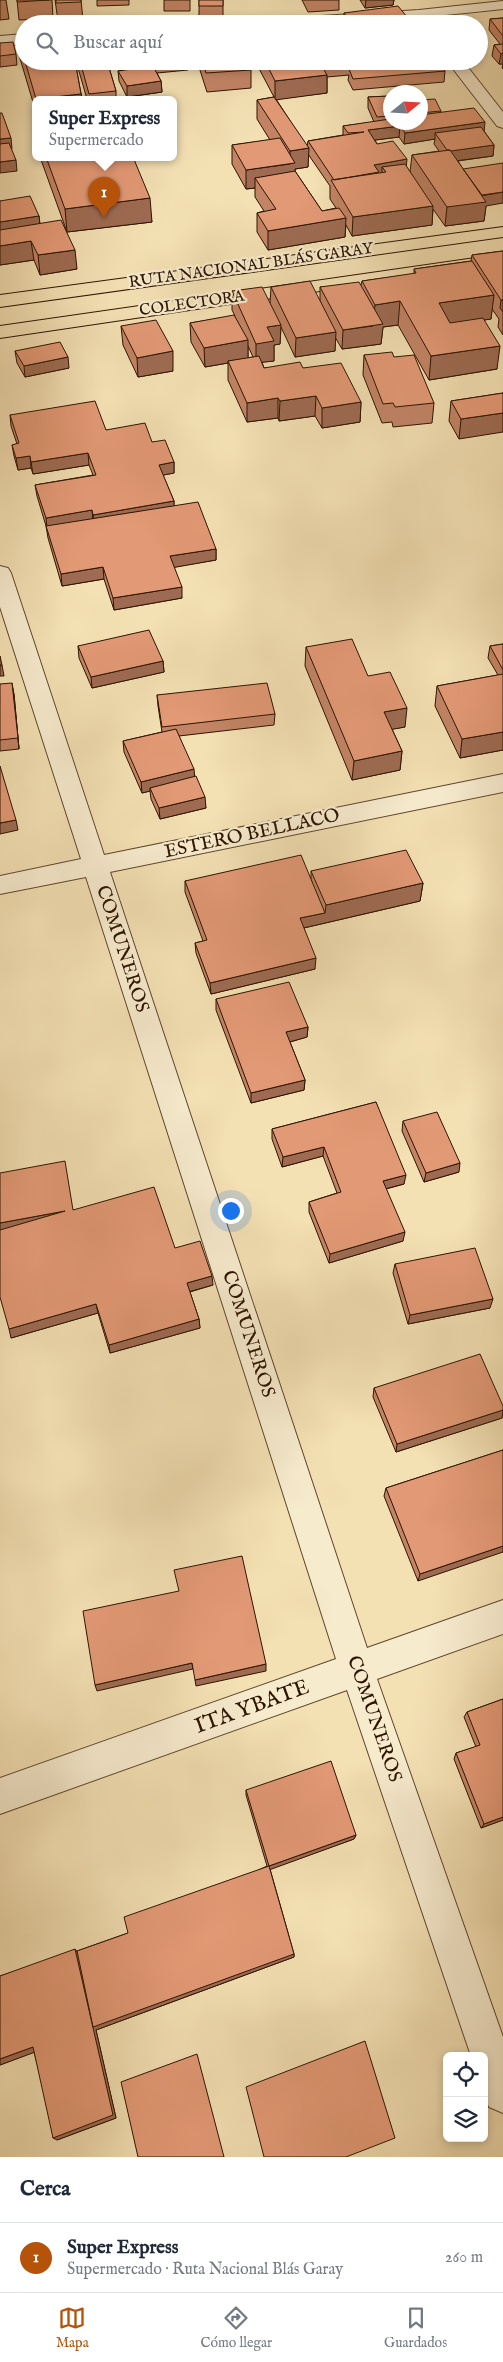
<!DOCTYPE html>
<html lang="es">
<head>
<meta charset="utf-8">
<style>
  body { margin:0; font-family:"IM FELL English",serif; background:#f6f6f7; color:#1f2937 }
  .controls { position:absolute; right:15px; bottom:15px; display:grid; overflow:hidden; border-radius:8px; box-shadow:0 2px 8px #0003 }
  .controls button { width:45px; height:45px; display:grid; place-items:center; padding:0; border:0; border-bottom:1px solid #e0e1e3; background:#fff; color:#1f2937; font:25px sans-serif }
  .compass { position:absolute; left:383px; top:85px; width:45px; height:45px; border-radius:50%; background:#fff; box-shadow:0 2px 8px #0003; rotate:72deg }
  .you { position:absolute; left:230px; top:1210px; width:18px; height:18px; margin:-12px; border:4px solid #fff; border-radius:50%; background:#1a73e8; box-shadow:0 0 0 8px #1a73e833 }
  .badge { display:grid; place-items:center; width:32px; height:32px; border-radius:50%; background:#b45309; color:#fff; font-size:16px; font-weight:700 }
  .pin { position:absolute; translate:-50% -41px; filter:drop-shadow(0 1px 2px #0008) }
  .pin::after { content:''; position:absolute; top:26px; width:18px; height:15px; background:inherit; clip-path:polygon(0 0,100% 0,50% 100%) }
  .popup { position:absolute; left:32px; top:96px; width:145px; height:65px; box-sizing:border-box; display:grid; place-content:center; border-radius:8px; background:#fff; filter:drop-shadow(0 1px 4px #0005); font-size:16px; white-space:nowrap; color:#747a83 }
  .popup b { font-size:19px; color:#1f2937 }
  .popup::after { content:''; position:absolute; left:50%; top:100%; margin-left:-10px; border:10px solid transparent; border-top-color:#fff }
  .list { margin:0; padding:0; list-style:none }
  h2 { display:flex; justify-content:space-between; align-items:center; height:65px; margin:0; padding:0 20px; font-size:21px }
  h2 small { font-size:16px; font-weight:400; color:#747a83 }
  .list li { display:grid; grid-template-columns:32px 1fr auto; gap:15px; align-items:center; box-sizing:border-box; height:70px; padding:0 20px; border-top:1px solid #e0e1e3 }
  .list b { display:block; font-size:19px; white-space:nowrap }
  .list p { margin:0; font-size:16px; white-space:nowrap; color:#747a83 }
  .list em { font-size:16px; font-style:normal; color:#747a83 }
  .icon { flex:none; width:28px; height:28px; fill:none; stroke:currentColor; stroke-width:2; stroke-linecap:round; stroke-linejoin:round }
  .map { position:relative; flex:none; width:503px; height:2157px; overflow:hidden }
  .search { position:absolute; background:#fff; box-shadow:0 2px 8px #0003; left:15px; right:15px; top:15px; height:55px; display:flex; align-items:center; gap:12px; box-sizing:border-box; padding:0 18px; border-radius:28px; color:#747a83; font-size:19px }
  .sheet { height:135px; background:#fff }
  nav { display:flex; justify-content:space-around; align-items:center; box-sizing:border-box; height:70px; border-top:1px solid #e0e1e3; background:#fff; font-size:14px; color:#747a83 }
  nav a { display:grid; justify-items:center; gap:2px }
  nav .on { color:#b45309 }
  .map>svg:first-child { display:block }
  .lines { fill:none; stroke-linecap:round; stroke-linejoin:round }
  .minor-casing { stroke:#5e472d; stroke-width:2 }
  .major-casing { stroke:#2d1400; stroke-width:2 }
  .highway-casing { stroke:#2d1400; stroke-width:2 }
  .minor { fill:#f7ebce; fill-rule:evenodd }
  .major { fill:#f3e0b3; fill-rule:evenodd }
  .highway { fill:#f3e0b3; fill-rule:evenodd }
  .wall { fill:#c28465; stroke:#2d1400; fill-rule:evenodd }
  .shaded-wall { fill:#9e6b52; stroke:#2d1400 }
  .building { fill:#e29975; stroke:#2d1400 }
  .labels { text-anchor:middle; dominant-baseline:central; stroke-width:4.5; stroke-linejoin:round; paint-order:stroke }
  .far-street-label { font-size:16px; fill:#2d1400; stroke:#f7ebce }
  .street-label { font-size:19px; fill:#2d1400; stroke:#f7ebce }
  .near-street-label { font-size:22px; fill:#2d1400; stroke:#f7ebce }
</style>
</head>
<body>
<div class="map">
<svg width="503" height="2157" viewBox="0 0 503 2157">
  <rect width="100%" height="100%" fill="#f3e0b3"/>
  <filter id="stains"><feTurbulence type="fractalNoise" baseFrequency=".004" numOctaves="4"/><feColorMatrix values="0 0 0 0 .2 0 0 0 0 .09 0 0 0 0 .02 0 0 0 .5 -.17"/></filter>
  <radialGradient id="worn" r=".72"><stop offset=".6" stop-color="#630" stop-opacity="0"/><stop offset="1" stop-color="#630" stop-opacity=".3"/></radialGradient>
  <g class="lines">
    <defs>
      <path id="minor" d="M503,1v8c-80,9 -159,15 -239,15l7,-5 148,-9z
        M24,34v10l-24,2v-10z
        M447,61h16l40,51v16l-6,-2z
        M0,566l8,2 3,5 93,282 399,-81v18l-393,80 257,776 136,-48v34l-126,45 126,358v76l-14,-6 -5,-12v-39h-13l-124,-366 -347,124v-36l336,-119 -250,-782 -86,17v-18l81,-17 -81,-252z"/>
      <path id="major" d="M503,254v10l-503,74v-12z"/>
      <path id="highway" d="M503,227v10l-503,70v-12z"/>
    </defs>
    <use href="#minor" class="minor-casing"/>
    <use href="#major" class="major-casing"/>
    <use href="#highway" class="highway-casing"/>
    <use href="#minor" class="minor"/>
    <use href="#major" class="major"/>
    <use href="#highway" class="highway"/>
  </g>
  <path class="wall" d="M0,0h6l3,19 -9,1z
    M17,0h35l1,18 -34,2z
    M55,0h26l2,20 -25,1z
    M97,0h32v5l-32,1z
    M164,0h26v11h-26z
    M199,0h24v17h-24z
    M302,0h37v10l-31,2z
    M360,0h34l-1,5 -28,3z
    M344,13l69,11h-70z
    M503,18v51l-1,-1 1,-4h-4l-7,-8 2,-11 6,-1 -11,-14 1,-11z
    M17,37h7v24h51l7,38h-47v10l-16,-54z
    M0,43l16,11 1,11 -17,2z
    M76,61h31l9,30v8h-29z
    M147,61h41v9l-31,3 4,8 1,11 -35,5 -8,-16 -1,-10 31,-5z
    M197,61h51l3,9v18l-44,4z
    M255,61h111l-1,6 80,4 -1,11 -91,8 -5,-10 1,-5 -22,2v16l-51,6 31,48 1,-6 35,-6v-9l31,-4 -6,-14v-11l22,-1v26h30v-22l21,11v2l43,18 10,14 -1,11 -35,5 28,45 -2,15 -39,5 -12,-17 -1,16 -80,11 -6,-11 -1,12 -77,13 -11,-18v-19l7,-2 -9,-14v-9l-9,1 -14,-25v-19l38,-5 -13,-21v-19l17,-3zM399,137l5,7 31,-5 -1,5 5,7 -27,4 -2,17 -4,-6 -29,-22 -2,-4zM308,154l22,32v13l6,9 -14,3 -27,-40v-2l13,-2z
    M34,121h1v17z
    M40,157h93l19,65 -85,10z
    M0,201l39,15 1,8 37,45 -37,6 -6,-15 -34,5z
    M503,251v84l-5,-8 1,-8 -7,-10 -1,10 -7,1 13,49 -68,11 -31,-55 -15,2 -2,17 -39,5 -7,-12v14l-40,6 -14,-30 -1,17 -6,1v16l-12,1 2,6h39l58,34 -1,20 -38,6 -7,-12 -36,5 -1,-3 -31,4 -19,-42v-17l-23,4 -14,-25 -1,-19 45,-7 -3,-6v-19l38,12 1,-16 49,14v-14l41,-2 1,-4 52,-7v-5l57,-8 1,-6zM248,346l5,11 -5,1z
    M121,326l52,45 -35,6 -15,-32z
    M15,351l54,17 -44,9 -8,-14z
    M364,355l30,2 40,46 -2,20 -39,4 -1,-5 -10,1 -19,-48z
    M503,393l-44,46 -10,-18 2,-20z
    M10,415l96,15 46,12 22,20v11l-11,2 11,26v5l42,43v11l-42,7 8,31 -68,12 -10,-31 -42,7 -14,-48 -2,-12 -9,-30 -2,-11 58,-10 -4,-10 -56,9 -2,-6 -13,2 -4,-14 -2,-11 5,-1 -6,-18z
    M503,644v106l-43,8 -25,-52 2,-20 61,-11 -10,-17 2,-12z
    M78,646l85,15 1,11 -72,16 -13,-30z
    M306,647l62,29 37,51 -13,2 10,22 -2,19 -48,10 -47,-114z
    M0,684l14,10 5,55 -19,2z
    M157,695l118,19 -1,11 -95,11 27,72 -46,11 -9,-20 -1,-8 -8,2 -18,-41 -1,-11 39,-9 -4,-26z
    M311,871l112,12 -3,18 -116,27 11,41 -104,25 -15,-41 -1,-10 8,-2 -18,-49v-11l126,-2z
    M216,999l92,28 -1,10 -17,5 15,38 -1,10 -53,13 -35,-93z
    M376,1102l28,82 -18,5 17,52 -74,22 -20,-51v-10l28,-9 -14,-37 -41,11 -10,-28v-10z
    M403,1121l56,51 -35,10 -22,-51z
    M73,1210l102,38 38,37 -23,7 9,27 1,9 -90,25 -12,-40 -87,25z
    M395,1264l95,44 -82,16 -15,-51z
    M374,1388l129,18v8l-1,4 -106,34 -23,-55z
    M503,1450l-85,131 -34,-85 2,-8z
    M503,1699v121l-22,8 -27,-69 2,-6 20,-6 -12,-30 3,-5z
    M246,1790l110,45 -2,4 -84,30 24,85v3l-198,73 20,88 -59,22 -23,-88 -34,13v-89l77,-25 51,-18 139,-67 -21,-71z"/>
  <path class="shaded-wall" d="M366,0h28l-1,5 -28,3z
    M503,53v11h-4l2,-10z
    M327,75v18l-52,7v-19z
    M161,81l1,11 -35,5v-11z
    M81,94l1,5h-46z
    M485,122l-1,11h-49v6l-31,5 1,-11z
    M400,126l-1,11 -32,4 1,-11z
    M11,138l1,11 -12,2v-12z
    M494,145l-1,11 -46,6 1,-11z
    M309,148l-1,19 -13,2v13l-40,-4v10l-9,1v-19l44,-6v-13z
    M407,159l-1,11 -20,2 -4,-5v7l-45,16 37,-25z
    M16,160l1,11 -17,2v-11z
    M503,192v11l-17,3 -2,15 -39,5 2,-19 34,-11z
    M150,198l2,24 -85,10 -2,-23z
    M433,206l-1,19 -80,11 1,-19z
    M39,216l1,11 -40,6v-11z
    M346,218l-1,19 -77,13v-19z
    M31,241l3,19 -34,5v-19z
    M75,250l2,19 -37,6 -2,-20z
    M494,295l-3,24 -55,8 3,-24z
    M501,300h2v12l-3,-4z
    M400,301l-2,24 -15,2 -2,17 -39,5 1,-19 30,-4 2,-21z
    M281,325l-1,19 -6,1v16l-18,2v-19l11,-17z
    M336,332l-1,19 -40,6 1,-19z
    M248,340v19l-20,2v2l-23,4 -1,-19z
    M500,346l-3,23 -68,11 2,-24z
    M173,351v20l-35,6 -1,-19z
    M68,357l1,11 -44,9 -1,-11z
    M316,396l-1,20 -36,5 1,-20z
    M278,398v20l-31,4v-19z
    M361,402l-1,20 -38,6v-20z
    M503,413v19l-44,7 2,-20z
    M88,453l1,12 -56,9 -2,-12z
    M30,456l1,12 -13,2 -2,-12z
    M174,462v11l-15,3v-11z
    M174,501v12l-80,13 -1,-11z
    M92,510l1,11 -46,8 -1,-11z
    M216,549v11l-45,8 -1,-12z
    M103,567l1,12 -42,7 -1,-12z
    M182,587v11l-68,12 -1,-12z
    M163,661l1,11 -72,16 -1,-11z
    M0,665h2l2,11h-4z
    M12,683l2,11 5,55 -1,-11z
    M407,708l-2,19 -22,4 1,-19z
    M503,732v18l-43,8 2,-19z
    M402,751l-2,19 -48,10 2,-19z
    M194,769l1,11 -45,8v3l-8,2 -1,-11z
    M205,797l1,11 -46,11 -1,-11z
    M16,820l2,10 -18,4v-11z
    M423,883l-3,18 -121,28 1,-11 25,-5 1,-8z
    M316,958l-1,11 -104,25 -1,-11z
    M308,1027l-1,10 -21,6v-11z
    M305,1080l-1,10 -53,13v-10z
    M324,1147l-1,9 -41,11 1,-10z
    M460,1163l-1,9 -35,10 2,-9z
    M406,1175l-2,9 -23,6 2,-9z
    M65,1211l-65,22v-10z
    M405,1232l-2,9 -74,22 1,-9z
    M212,1276l1,9 -25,7 -1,-9z
    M493,1299l-3,9 -82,16 2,-9z
    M96,1304l2,9 -87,25 -2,-9z
    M199,1319l1,9 -90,25 -1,-8z
    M503,1410l-1,8 -106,34 1,-8z
    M503,1546v6l-85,29 2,-7z
    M192,1663l1,6 -96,22 -2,-6z
    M266,1664v7l-70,15 -1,-6z
    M503,1817v3l-22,8 3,-4z
    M356,1835l-2,4 -85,31v-4z
    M75,1949l4,5h215v3l-198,73 20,88 -59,22 -4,-2z
    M33,2047l5,4 -38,14v-6z"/>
  <path class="building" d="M17,0h32l-32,2z
    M56,0h25v2l-25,1z
    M199,0h24v6h-24z
    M398,6l15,18h-61l-8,-11z
    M289,17l4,7h-48l-2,-2z
    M503,18v18l-13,-17z
    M234,22l1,2h-24z
    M17,37h7v21z
    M13,42l3,12 -16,2v-13z
    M503,44v9l-2,1 -7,-9z
    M25,61h50l6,33 -45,5z
    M80,61h27l9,30 -27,3z
    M203,61h45l3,9 -45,3z
    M265,61h54l8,14 -52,6z
    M436,61h4l5,10 -92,8 -4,-10z
    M153,66l8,15 -34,5 -9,-15z
    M390,96v20l-13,1 -9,-20z
    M274,97l35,51 -19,3 -33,-51z
    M435,99l6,12 -21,2v-13z
    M474,108l11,14 -80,11 -5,-7 -32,4 9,14 16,-3 14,18 -33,6 5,7 -45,8 -26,-39 56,-9 -16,1 -5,-7 47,-7v3h30v-7z
    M0,113h2l9,25 -11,1z
    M481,127l13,18 -43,6 -1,-1h-3l-12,-17z
    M280,138l15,25 -49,7 -14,-25z
    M9,143l7,17 -16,2v-18z
    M450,150l36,52 -39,5 -35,-52z
    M46,157h87l17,41 -85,11z
    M503,163v29l-21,3 -19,-26z
    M405,164l28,42 -80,11 -22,-37 55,-8 -4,-5z
    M295,171l27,40 17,-3 7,10 -78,13 -11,-18 19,-4 -21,-31z
    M30,196l9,20 -39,6v-21z
    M61,220l14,30 -37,5 -7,-14 -31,5v-16z
    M503,251v49h-2l-29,-45z
    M472,261l22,34 -55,8 11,20 33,-5 17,28 -69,10 -31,-55 -25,4 -13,-24 54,-8 -2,-4z
    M310,281l26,51 -40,6 -25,-51z
    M359,282l24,42 -40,6 -23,-43z
    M262,287l19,38 -14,2 7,14 -18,3 -24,-53z
    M234,315l14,25 -44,8 -14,-25z
    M156,320l17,31 -36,7 -16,-32z
    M60,342l8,15 -44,9 -9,-15z
    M392,352l2,5 20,-2 20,48 -39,4 -2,-4 -10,1 -19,-49z
    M259,356l5,12 36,-6 3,6 38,-5 20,39 -39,6 -6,-12 -36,5 -2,-3 -31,5 -19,-42z
    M503,393v20l-42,6 -10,-18z
    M95,401l11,29 39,-7 7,19 13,-2 9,22 -15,3 15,36 -81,14 -1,-5 -46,8 -11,-33 61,-10 -8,-22 -57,9 -1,-6 -14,2 -4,-13 7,-2 -9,-28z
    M198,502l18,47 -46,7 12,31 -69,11 -10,-31 -42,7 -15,-48z
    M149,630l14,31 -72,16 -13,-31z
    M352,639l16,37 22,-4 17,36 -23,4 18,39 -48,10 -48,-114z
    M503,644v26l-13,-24z
    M0,656l2,9h-2z
    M503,674v58l-41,7 -25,-53z
    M12,683l6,55 -18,2v-56z
    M267,683l8,31 -113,13 -5,-32z
    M176,729l18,40 -53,13 -18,-41z
    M0,766l16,54 -16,3z
    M196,776l9,21 -46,11 -9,-20z
    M406,850l17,33 -97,22 -15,-34z
    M301,855l24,58 -25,5 16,40 -106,25 -15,-40 12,-3 -22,-59z
    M289,982l19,45 -22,5 19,48 -54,13 -35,-94z
    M376,1102l30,73 -23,6 22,51 -75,22 -21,-52 32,-10 -17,-45 -41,10 -11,-28z
    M437,1112l23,51 -34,10 -23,-52z
    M65,1161l8,49 81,-23 21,61 25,-7 12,35 -25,7 12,36 -90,26 -13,-41 -87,25 -9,-32v-67l65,-19 -65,12v-50z
    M475,1248l18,51 -83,16 -15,-51z
    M480,1354l23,52v4l-106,34 -23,-56z
    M503,1450v96l-83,28 -34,-86z
    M242,1556l24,108 -71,16 -3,-17 -97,22 -12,-74 96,-20 -5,-21z
    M503,1699v118l-19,7 -28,-71 24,-8 -13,-33z
    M331,1761l25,74 -87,31 -23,-76z
    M269,1866l25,88 -201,73 -16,-76 51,-18 -4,-16z
    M75,1949l38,166 -60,23 -20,-91 -33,12v-83z
    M365,2041l30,97 -49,19h-82l-18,-70z
    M197,2054l27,103h-86l-17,-75z"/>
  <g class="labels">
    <g class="far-street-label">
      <text transform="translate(251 266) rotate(-8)">RUTA NACIONAL BLÁS GARAY</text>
      <text transform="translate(192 304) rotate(-8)">COLECTORA</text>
    </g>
    <g class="street-label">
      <text transform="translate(252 834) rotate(-12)">ESTERO BELLACO</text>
      <text transform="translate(122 949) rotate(72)">COMUNEROS</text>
      <text transform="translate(248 1334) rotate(72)">COMUNEROS</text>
      <text transform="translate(374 1719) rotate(71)">COMUNEROS</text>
    </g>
    <g class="near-street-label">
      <text transform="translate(252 1707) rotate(-20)">ITA YBATE</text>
    </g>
  </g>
  <rect width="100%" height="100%" filter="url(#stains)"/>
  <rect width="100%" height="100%" fill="url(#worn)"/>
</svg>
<div class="controls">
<button><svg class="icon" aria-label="locate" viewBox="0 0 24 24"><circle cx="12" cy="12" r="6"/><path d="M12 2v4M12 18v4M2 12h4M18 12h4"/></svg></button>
<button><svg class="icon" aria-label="layers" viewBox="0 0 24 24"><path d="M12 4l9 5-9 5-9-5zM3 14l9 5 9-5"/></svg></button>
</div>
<svg class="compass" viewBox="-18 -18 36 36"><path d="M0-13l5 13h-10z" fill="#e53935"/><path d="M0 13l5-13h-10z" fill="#747a83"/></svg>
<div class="you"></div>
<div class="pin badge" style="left:104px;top:218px">1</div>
<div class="popup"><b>Super Express</b>Supermercado</div>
<div class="search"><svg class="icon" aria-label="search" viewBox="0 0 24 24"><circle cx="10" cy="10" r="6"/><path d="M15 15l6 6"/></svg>Buscar aquí</div>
</div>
<section class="sheet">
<h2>Cerca<small></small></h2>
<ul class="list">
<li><span class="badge">1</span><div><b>Super Express</b><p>Supermercado · Ruta Nacional Blás Garay</p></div><em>260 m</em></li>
</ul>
</section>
<nav>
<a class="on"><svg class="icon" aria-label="map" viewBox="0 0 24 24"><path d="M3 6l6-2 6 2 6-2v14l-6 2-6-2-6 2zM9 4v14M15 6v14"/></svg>Mapa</a>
<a><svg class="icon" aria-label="directions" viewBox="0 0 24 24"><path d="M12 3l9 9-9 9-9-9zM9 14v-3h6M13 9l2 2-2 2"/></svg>Cómo llegar</a>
<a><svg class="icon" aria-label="saved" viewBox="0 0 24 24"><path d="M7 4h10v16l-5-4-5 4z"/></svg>Guardados</a>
</nav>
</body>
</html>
